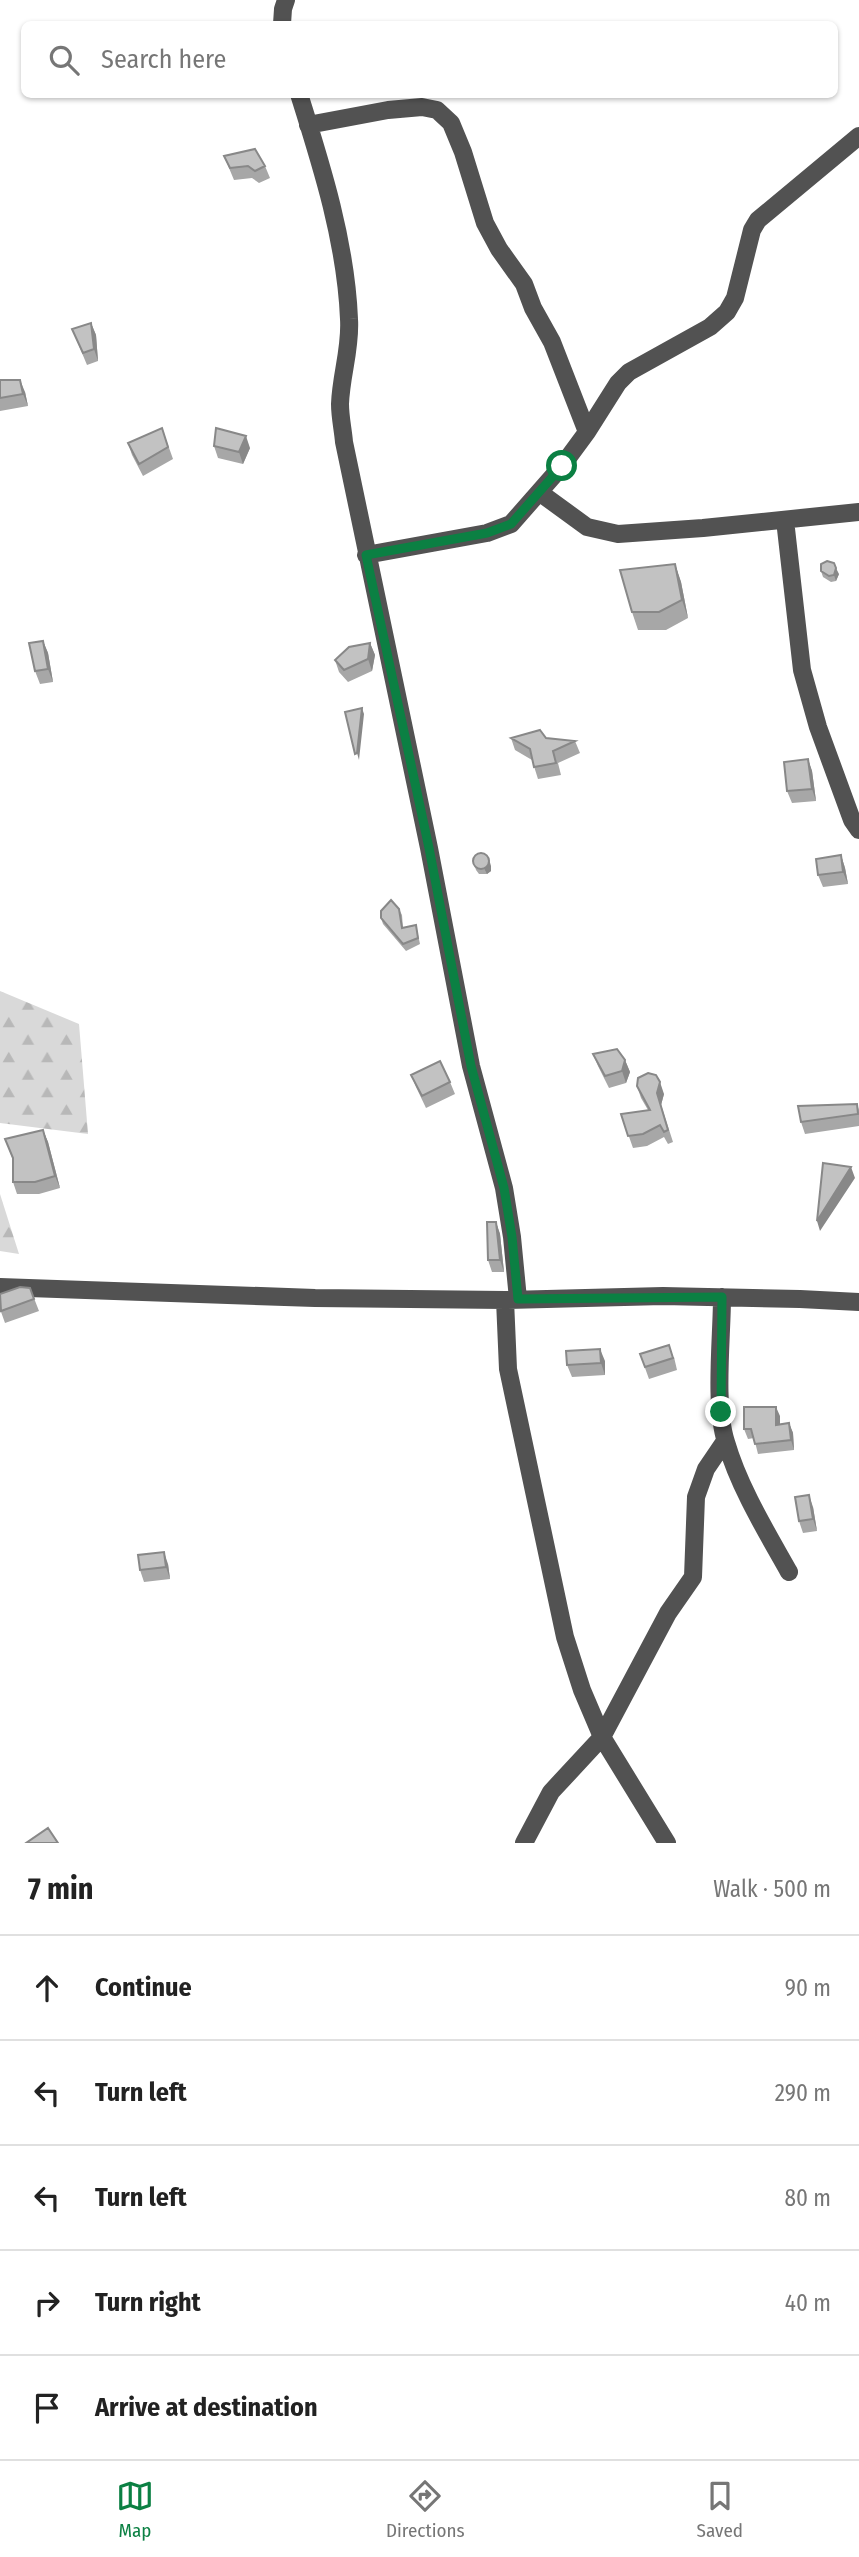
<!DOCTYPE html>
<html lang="en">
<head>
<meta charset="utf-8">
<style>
  body { margin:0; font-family:"Fira Sans Condensed",sans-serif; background:#f2f2f2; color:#222 }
  .stop { position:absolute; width:21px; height:21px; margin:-16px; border:5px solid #0b8043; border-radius:50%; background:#fff }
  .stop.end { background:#0b8043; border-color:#fff; box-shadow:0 2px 7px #0008 }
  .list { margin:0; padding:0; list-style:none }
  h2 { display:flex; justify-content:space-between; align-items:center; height:91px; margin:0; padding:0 28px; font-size:30px }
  h2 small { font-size:23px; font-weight:400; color:#767676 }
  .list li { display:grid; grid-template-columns:46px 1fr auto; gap:21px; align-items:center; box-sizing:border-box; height:105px; padding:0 28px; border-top:2px solid #e0e0e0 }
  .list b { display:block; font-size:26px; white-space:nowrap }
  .list em { font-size:23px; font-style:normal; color:#767676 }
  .icon { flex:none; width:38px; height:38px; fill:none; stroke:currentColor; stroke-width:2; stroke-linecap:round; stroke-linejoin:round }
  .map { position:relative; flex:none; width:859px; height:1843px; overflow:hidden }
  .search { position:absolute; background:#fff; box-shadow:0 2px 5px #0004; left:21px; right:21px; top:21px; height:77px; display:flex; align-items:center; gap:18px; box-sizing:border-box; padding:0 24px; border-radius:10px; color:#767676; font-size:26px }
  .sheet { height:616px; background:#fff }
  nav { display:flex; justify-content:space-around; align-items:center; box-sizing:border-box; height:98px; border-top:2px solid #e0e0e0; background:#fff; font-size:19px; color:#767676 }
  nav a { display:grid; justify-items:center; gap:4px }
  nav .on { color:#0b8043 }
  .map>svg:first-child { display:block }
  .forest { fill:url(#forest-firs) }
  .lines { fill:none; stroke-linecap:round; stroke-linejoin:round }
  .minor { stroke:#525252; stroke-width:18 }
  .wall { fill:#a7a7a7 }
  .shaded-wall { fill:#888 }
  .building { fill:#c2c2c2; stroke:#888; stroke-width:2 }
  .route { stroke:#0b8043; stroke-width:9 }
</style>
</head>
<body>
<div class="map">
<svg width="859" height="1843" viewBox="0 0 859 1843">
  <defs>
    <pattern id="forest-firs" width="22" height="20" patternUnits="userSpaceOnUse" patternTransform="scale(1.75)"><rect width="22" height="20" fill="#d9d9d9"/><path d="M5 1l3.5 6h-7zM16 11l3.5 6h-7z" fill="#b8b8b8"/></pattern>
  </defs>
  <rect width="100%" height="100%" fill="#fff"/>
  <path class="forest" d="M0,991l79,33 9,110 -88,-11z
    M0,1194l19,60 -19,-3z"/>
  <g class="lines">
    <path class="minor" d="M282,24l1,-15 3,-9
      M299,94c23,73 47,149 50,225 2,29 -8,56 -9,85 0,13 3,26 4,38l85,406 42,218 33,122 8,49 6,62
      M308,125l80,-15 34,-3 15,3 14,13 12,29 22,71 14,26 25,35 9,24 19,34 35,90
      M539,492l48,35 31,7 85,-6 156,-16
      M785,520l17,150 16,57 34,93 7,10
      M366,555l121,-22 24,-9 51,-58 25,-34 31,-49 11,-11 81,-45 17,-15 8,-14 17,-68 6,-10 101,-84
      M0,1287l315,11 190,2 158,-4 137,3 59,3
      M722,1297c0,40 -8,108 4,145 13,45 40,89 63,130
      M505,1300l3,69 57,268 17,53 20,47 65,106
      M524,1843l27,-51 51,-55 66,-124 25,-36 3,-80 10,-28 19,-28"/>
  </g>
  <path class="wall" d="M224,156l41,10 5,12 -11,5 -7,-5 -18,2z
    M91,323l5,12 2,26 -11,4 -15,-36z
    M0,380l25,12 3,14 -28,5z
    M162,428l11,31 -30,17 -11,-21 -4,-12z
    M214,446l36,2 -7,16 -25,-6z
    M675,564l6,18 7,36 -22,12h-28l-6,-18z
    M821,571l18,3 -3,7 -5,1 -8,-5z
    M43,641l5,12 5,29 -13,2 -5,-13z
    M370,643l5,12 -3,16 -24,11 -9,-10 -4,-12z
    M511,738h35l29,3 5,12 -22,10 3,12 -23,4 -6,-19 -17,-10z
    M808,759l4,12 4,30 -24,2 -5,-12z
    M841,855l4,13 3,16 -25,3 -5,-12z
    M474,864l17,2v5l-4,3h-8l-3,-4z
    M399,909l3,6 1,13 13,-3 4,19 -14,7 -23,-27 -2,-6z
    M593,1054l32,6 5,12 -4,11 -17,5 -11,-22z
    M411,1075l39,7 5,12 -29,14 -10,-21z
    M637,1086l27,8 -3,11 12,37 -5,2 -4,-7 -17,9 -14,2 -12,-34 27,-4 -7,-12z
    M857,1104l2,6v16l-54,8 -4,-12z
    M43,1130l5,12 12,46 -21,6h-22l-4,-12v-22l-8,-21z
    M496,1222l4,12 4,38h-12l-4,-12z
    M30,1288l9,23 -34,12 -5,-14z
    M640,1354l34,3 3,13 -28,9z
    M605,1361v14l-33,2 -5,-12z
    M780,1416v8l9,-1 4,10 1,17 -36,4 -4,-16 -6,1 -4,-10z
    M813,1507l4,24 -14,2 -4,-12z
    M168,1564l2,15 -26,3 -4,-12z"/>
  <path class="shaded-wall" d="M91,323l5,12 2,26 -4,-12z
    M20,380l5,12 3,14 -5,-12z
    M246,436l4,12 -7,16 -4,-12z
    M675,564l6,18 7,36 -6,-18z
    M836,568l3,6 -3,7 -2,-6z
    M43,641l5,12 5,29 -5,-13z
    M370,643l5,12 -3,16 -4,-12z
    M362,708l2,6 -5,46 -2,-7z
    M808,759l4,12 4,30 -4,-12z
    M841,855l4,13 3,16 -5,-12z
    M489,859l2,7v5l-4,3 -3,-6z
    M625,1060l5,12 -4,11 -4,-12z
    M660,1082l4,12 -3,11 12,37 -16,-49z
    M43,1130l5,12 12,46 -5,-12z
    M851,1167l4,11 -35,53 -3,-10z
    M496,1222l4,12 4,38 -4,-12z
    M600,1349l5,12v14l-4,-12z
    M776,1407l4,9v18l-4,-9z
    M789,1423l4,10 1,17 -3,-10z
    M809,1495l4,12 4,24 -4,-12z
    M164,1552l4,12 2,15 -4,-12z"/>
  <path class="building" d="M255,149l10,17 -10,5 -7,-5 -18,2 -6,-12z
    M91,323l3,26 -11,4 -11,-24z
    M0,380h20l3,14 -23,4z
    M162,428l6,19 -29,17 -11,-21z
    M216,428l30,8 -7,16 -25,-6z
    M827,561l7,2 2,5 -2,7 -5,1 -8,-5v-7z
    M675,564l7,36 -23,12h-27l-12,-42z
    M43,641l5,28 -13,2 -6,-28z
    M370,643l-2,16 -24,11 -9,-10 14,-13z
    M362,708l-5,45 -2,1 -10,-42z
    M540,730l6,8 29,3 -22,10 3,12 -22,4 -4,-18 -19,-11z
    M808,759l4,30 -25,2 -3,-29z
    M473 861a8 8 0 1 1 16 0a8 8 0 1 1-16 0Z
    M841,855l2,17 -25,3 -2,-16z
    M391,900l8,9 3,19 14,-3 2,13 -15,6 -22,-26v-7z
    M617,1049l8,11 -3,11 -17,5 -12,-22z
    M440,1061l10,21 -28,14 -11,-21z
    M648,1073l8,2 4,7 -3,11 11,37 -4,2 -4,-7 -17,9 -15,2 -7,-22 29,-4 -13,-24 1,-8z
    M857,1104l1,10 -57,8 -3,-16z
    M43,1130l12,46 -20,6h-22v-24l-8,-19z
    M823,1163l28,4 -34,54z
    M487,1222h9l4,38h-12z
    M20,1287l10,1 4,11 -33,12 -1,-17z
    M669,1345l4,13 -28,9 -5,-13z
    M600,1349l1,14 -34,2 -1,-14z
    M744,1407h32v18l13,-2 2,17 -36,4 -4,-15h-7z
    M809,1495l4,24 -14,2 -4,-24z
    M164,1552l2,15 -26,3 -2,-15z
    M48,1828l10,15h-32z"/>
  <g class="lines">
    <path class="route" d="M562,466l-51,58 -24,9 -121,22 63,293 42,218 33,122 8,49 6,62 204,-2 -1,115"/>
  </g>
</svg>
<div class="stop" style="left:562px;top:466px"></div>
<div class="stop end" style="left:721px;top:1412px"></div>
<div class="search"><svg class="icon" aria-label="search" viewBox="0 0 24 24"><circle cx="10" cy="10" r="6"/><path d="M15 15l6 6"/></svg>Search here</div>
</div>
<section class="sheet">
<h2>7 min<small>Walk · 500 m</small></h2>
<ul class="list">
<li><svg class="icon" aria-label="ahead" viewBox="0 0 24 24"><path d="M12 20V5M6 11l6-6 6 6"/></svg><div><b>Continue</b></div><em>90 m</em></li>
<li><svg class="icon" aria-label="left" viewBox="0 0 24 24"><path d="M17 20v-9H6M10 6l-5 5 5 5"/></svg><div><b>Turn left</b></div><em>290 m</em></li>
<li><svg class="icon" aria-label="left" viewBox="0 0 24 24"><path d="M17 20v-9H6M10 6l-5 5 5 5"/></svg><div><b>Turn left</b></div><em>80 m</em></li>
<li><svg class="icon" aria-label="right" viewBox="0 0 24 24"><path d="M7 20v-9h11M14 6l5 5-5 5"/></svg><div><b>Turn right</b></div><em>40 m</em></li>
<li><svg class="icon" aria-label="arrive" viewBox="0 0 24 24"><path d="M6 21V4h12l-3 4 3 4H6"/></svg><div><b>Arrive at destination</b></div></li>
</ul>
</section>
<nav>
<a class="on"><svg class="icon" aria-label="map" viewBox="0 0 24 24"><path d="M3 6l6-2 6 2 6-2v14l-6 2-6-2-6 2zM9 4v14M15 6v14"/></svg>Map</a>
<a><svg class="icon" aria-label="directions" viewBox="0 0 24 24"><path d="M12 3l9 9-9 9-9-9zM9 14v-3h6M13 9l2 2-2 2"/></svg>Directions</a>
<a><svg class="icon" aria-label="saved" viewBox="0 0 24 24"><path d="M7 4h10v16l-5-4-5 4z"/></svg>Saved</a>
</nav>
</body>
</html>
